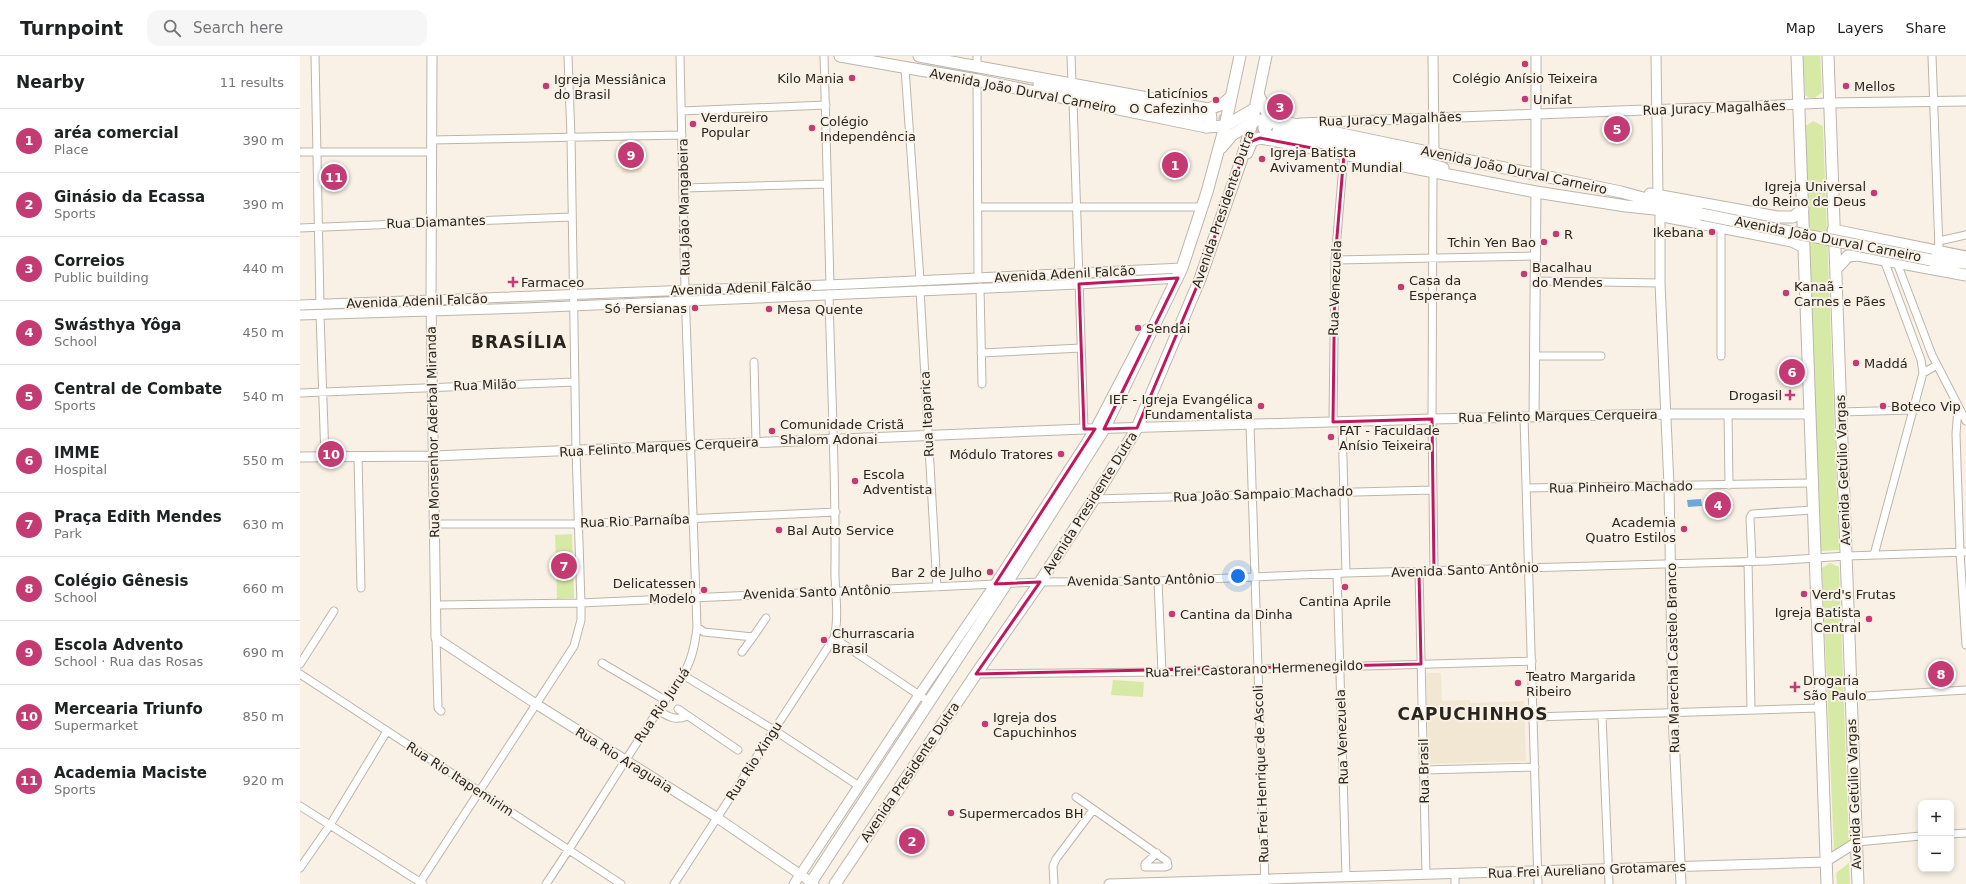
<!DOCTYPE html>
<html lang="en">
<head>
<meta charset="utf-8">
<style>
  body { margin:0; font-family:"DejaVu Sans",sans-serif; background:#f6f6f6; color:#202124 }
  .controls { position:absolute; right:12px; bottom:12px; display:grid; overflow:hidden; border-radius:8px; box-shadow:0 2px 6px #0003 }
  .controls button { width:36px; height:36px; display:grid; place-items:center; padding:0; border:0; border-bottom:1px solid #e0e0e0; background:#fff; color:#202124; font:20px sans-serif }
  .you { position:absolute; left:938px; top:520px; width:14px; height:14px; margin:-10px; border:3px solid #fff; border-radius:50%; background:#1a73e8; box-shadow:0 0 0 6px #1a73e833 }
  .badge { display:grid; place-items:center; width:26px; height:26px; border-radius:50%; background:#c43a73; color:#fff; font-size:13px; font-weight:700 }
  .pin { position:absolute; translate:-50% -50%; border:2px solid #fff; box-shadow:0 1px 4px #0006 }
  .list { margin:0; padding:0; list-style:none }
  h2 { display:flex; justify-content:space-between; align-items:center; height:52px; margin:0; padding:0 16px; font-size:17px }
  h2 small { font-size:13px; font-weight:400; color:#757577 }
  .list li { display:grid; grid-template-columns:26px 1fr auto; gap:12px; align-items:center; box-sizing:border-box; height:64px; padding:0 16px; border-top:1px solid #e0e0e0 }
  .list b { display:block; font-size:15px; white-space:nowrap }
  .list p { margin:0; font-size:13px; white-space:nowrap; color:#757577 }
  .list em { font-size:13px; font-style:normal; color:#757577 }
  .icon { flex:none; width:22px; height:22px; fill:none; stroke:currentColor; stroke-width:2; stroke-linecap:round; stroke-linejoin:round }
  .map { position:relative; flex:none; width:1666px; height:828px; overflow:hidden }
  header { display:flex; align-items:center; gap:24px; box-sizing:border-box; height:56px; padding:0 20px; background:#fff; border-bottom:1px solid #e0e0e0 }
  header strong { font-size:19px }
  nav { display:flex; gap:22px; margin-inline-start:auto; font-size:14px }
  .search { width:280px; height:36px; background:#f6f6f6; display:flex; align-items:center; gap:10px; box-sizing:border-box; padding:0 14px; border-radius:12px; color:#757577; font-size:15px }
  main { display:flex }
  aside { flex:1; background:#fff }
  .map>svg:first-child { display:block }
  .education { fill:#f2e7d2 }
  .green { fill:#d7eaa5 }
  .water { fill:#6fa8d7 }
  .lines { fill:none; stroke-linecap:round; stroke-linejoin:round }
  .primary-tunnel { stroke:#cfc8be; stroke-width:11; stroke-dasharray:11 5.5; stroke-linecap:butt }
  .minor-casing { stroke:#bdb5aa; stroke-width:9 }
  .tertiary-casing { stroke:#bdb5aa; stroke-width:11 }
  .primary-casing { stroke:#bdb5aa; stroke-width:13 }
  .trunk-casing { stroke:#bdb5aa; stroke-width:13 }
  .minor { stroke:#fff; stroke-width:7 }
  .tertiary { stroke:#fff; stroke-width:9 }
  .primary { stroke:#fff; stroke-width:11 }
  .trunk { stroke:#fff; stroke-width:11 }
  .primary-bridge-casing { stroke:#bdb5aa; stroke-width:13; stroke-linecap:butt }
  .primary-bridge { stroke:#fff; stroke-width:11 }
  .marked { fill:none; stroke:#c2185b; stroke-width:3; stroke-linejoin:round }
  .poi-dot { fill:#c43a73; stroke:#f9f1e5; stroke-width:1.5 }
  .labels { text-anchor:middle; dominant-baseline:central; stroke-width:4; stroke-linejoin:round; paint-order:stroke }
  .poi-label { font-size:13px; fill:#282521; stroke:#f9f1e5; text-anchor:start }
  .street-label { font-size:13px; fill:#282521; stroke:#f9f1e5 }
  .district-label { font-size:17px; font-weight:bold; letter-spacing:1px; fill:#282521; stroke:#f9f1e5 }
</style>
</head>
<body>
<header>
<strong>Turnpoint</strong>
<div class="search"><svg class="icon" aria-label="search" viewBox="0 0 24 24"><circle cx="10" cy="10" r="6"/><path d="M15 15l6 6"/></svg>Search here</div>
<nav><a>Map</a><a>Layers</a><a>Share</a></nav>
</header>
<main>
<aside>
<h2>Nearby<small>11 results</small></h2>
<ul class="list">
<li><span class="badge">1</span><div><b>aréa comercial</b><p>Place</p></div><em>390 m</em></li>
<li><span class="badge">2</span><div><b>Ginásio da Ecassa</b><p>Sports</p></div><em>390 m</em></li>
<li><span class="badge">3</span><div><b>Correios</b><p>Public building</p></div><em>440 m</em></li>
<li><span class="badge">4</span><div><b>Swásthya Yôga</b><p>School</p></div><em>450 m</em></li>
<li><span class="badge">5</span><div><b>Central de Combate</b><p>Sports</p></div><em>540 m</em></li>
<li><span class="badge">6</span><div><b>IMME</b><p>Hospital</p></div><em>550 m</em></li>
<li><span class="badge">7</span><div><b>Praça Edith Mendes</b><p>Park</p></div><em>630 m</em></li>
<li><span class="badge">8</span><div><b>Colégio Gênesis</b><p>School</p></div><em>660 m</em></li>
<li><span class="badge">9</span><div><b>Escola Advento</b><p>School · Rua das Rosas</p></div><em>690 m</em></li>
<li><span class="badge">10</span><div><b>Mercearia Triunfo</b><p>Supermarket</p></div><em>850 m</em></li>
<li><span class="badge">11</span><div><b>Academia Maciste</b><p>Sports</p></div><em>920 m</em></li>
</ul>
</aside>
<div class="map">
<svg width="1666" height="828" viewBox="0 0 1666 828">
  <rect width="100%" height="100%" fill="#f9f1e5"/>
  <path class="education" d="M340,81l2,35 -20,1 -2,-35z
    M1126,617h15l1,28 28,-1 1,3 53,-2 2,60 -97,3z"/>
  <path class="green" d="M1503,0h17l2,36 -7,6h-6l-4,-3z
    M1513,65l10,5 16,424 -18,1 -17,-424z
    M272,478l2,64 -17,1 -2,-64z
    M1530,507l9,4 10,276 -15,9 -12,-284z
    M813,624l31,2 -1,15 -32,-2z
    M1549,807l1,21h-13l-1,-11z"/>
  <path class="water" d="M1401,443l1,7 -14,1 -1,-7z"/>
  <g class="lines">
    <path class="primary-tunnel" d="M902,61l76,14"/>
    <defs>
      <path id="minor" d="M15,0l5,249
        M524,0l6,229
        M677,0v11
        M771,0l1,27
        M1632,0l7,194
        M605,13l15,211
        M677,24l1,198
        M773,45l11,328
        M381,55l145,-6
        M131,84l251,-5
        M0,96h131
        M1133,117l-1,246 2,152
        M384,132l143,-4
        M678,151h224
        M1421,171v129
        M0,172l272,-11
        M1639,185l27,-6
        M1035,204l199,-4
        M1597,207l35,92 34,66
        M1235,225l125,2
        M680,231l2,97
        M620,234l17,297
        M20,259l5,143
        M681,297l100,-5
        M1234,300h67
        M454,306l2,80
        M1623,317l14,-8
        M0,337l275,-11
        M1658,351l-2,27 4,118 6,93
        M1541,356l71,-2
        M1428,358l1,71
        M1224,362l14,466
        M1042,365l4,152
        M1033,366l2,-162 9,-106
        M950,368l15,460
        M58,401l3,131
        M1227,432l284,-5
        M794,443l339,-9
        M134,468h144l258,-12
        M1574,499l49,-182 -2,-13 -37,-100
        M1448,505l3,149
        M1452,505l-2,-43 2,-4 60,-4
        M1119,516l7,302
        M1037,518l9,302
        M858,525l4,91
        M136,549l145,-2 459,-21 118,-1 188,-8 423,-12 78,-5 119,-4
        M397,571l7,5 49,5 13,-19
        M136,582l2,70 3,3
        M534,582l94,63
        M442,596l11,-15
        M302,607l63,37
        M0,608l34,-53
        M0,618l321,210
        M676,618l186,-2 370,-11
        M383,619l91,55 85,56
        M1550,641l116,-7
        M378,653l60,41
        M359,655c10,6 16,10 28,5
        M1302,659l7,169
        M1234,661l286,-9
        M1124,714l111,-3
        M776,741l91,64 1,5 -3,1h-20v-3l12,-11
        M0,750l123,78
        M1651,778l15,-1
        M1557,786l64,-6
        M0,812l30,-43 57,-94
        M1155,818v10
        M119,828l155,-238 7,-26v-17l-5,-152 -5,-314 -3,-81
        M246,828c47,-69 88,-142 137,-209 9,-15 12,-30 14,-48l-12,-337 -5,-234
        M374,828l160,-246c6,-24 0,-48 1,-73 1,-90 -4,-180 -6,-271
        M754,828l-1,-18 3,-7 37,-49"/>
      <path id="tertiary" d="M132,0l-1,244 5,338 100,66 180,113 98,67
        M1133,0l1,97
        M1236,0v118
        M1356,0l2,138
        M1000,67l530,-20 136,-2
        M1360,160v67l9,203 4,228 8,170
        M0,249l551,-21 331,-16
        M0,259l225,-7 554,-24 99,-6
        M1234,361l2,-225
        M0,401l134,-1 650,-27 348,-10 234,-5h143
        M494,828l125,-189 76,-111 100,-155 52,-100
        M809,828l716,-22 32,-20"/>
      <path id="primary" d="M540,0l137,24 229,47c6,-5 6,-11 2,-18l-289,-53
        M1497,0l30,828
        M1528,0l30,828
        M739,29l162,31
        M979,65l342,71 80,22 -75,-8 -90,-14 -259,-51 -10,-7 -3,-6 6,-5z
        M978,75l95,18 70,19
        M1350,138l127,23h16l10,-8
        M1363,160l129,25 12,6
        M1533,174l133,27
        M1631,204l35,3
        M1536,213l12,-13 10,-1 108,20"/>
      <path id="trunk" d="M958,38l9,19 10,6
        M908,53l15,-5 8,-7
        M906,71l19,-1 29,-17
        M921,92l11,-13 25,-15 22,1
        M947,97l5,-12 8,-3 17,3
        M510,828l196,-300 98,-155 78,-161 25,-76 18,-66 15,-70
        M535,828l141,-210 64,-92 54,-83 43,-71 63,-149 41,-118 11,-38 14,-67"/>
    </defs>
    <use href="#minor" class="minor-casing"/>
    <use href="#tertiary" class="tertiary-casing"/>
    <use href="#primary" class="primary-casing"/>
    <use href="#trunk" class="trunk-casing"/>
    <use href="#minor" class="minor"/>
    <use href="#tertiary" class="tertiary"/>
    <use href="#primary" class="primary"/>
    <use href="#trunk" class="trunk"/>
    <defs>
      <path id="primary-bridge" d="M1401,158l230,46"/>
    </defs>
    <use href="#primary-bridge" class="primary-bridge-casing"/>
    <use href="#primary-bridge" class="primary-bridge"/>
  </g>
  <path class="marked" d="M960,82l84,16 -9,106 -2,162 99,-3 2,152 -15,1 2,92 -445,10 64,-92 -45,2 100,-155h-11l-5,-145 99,-6 -74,151 33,-1 63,-149 41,-118 11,-20z"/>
  <g class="poi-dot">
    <circle cx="1225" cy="8" r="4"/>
    <circle cx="552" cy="22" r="4"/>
    <circle cx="246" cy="30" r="4"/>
    <circle cx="1546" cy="30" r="4"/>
    <circle cx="1225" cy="43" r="4"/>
    <circle cx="916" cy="44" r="4"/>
    <circle cx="393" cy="68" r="4"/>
    <circle cx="512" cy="72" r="4"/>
    <circle cx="962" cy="103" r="4"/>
    <circle cx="1574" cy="137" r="4"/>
    <circle cx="1412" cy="176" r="4"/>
    <circle cx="1256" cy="178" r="4"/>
    <circle cx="1244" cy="186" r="4"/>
    <circle cx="1224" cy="218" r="4"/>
    <path d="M211 220h4v4h4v4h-4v4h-4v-4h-4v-4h4z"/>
    <circle cx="1101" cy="231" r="4"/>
    <circle cx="1486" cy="237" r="4"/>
    <circle cx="395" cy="252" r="4"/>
    <circle cx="469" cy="253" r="4"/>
    <circle cx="838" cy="272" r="4"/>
    <circle cx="1556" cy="307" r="4"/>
    <path d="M1488 333h4v4h4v4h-4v4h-4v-4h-4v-4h4z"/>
    <circle cx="961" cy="350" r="4"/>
    <circle cx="1583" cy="350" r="4"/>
    <circle cx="472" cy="375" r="4"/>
    <circle cx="1031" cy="381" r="4"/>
    <circle cx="761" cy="398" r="4"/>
    <circle cx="555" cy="425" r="4"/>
    <circle cx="1384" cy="473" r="4"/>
    <circle cx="479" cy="474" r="4"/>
    <circle cx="690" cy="516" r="4"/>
    <circle cx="1045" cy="531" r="4"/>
    <circle cx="404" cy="534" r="4"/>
    <circle cx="1504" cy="538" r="4"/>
    <circle cx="872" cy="558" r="4"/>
    <circle cx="1569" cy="563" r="4"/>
    <circle cx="524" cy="584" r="4"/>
    <circle cx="1218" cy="627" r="4"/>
    <path d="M1493 625h4v4h4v4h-4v4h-4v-4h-4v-4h4z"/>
    <circle cx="685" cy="668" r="4"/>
    <circle cx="651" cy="757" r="4"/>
  </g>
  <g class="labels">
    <g class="poi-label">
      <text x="544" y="22" text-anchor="end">Kilo Mania</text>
      <text x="1225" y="22" text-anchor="middle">Colégio Anísio Teixeira</text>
      <text x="254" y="23">Igreja Messiânica<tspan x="254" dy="15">do Brasil</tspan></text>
      <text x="1554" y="30">Mellos</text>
      <text x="908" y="37" text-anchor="end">Laticínios<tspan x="908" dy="15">O Cafezinho</tspan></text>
      <text x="1233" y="43">Unifat</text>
      <text x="401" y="61">Verdureiro<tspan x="401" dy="15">Popular</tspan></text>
      <text x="520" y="65">Colégio<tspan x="520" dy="15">Independência</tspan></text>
      <text x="970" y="96">Igreja Batista<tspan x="970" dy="15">Avivamento Mundial</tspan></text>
      <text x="1566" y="130" text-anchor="end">Igreja Universal<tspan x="1566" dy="15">do Reino de Deus</tspan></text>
      <text x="1404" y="176" text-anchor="end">Ikebana</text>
      <text x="1264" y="178">R</text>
      <text x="1236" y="186" text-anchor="end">Tchin Yen Bao</text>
      <text x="1232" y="211">Bacalhau<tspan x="1232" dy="15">do Mendes</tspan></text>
      <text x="1109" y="224">Casa da<tspan x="1109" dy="15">Esperança</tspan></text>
      <text x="221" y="226">Farmaceo</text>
      <text x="1494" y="230">Kanaã -<tspan x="1494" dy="15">Carnes e Pães</tspan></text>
      <text x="387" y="252" text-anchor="end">Só Persianas</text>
      <text x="477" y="253">Mesa Quente</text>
      <text x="846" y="272">Sendai</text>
      <text x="1564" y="307">Maddá</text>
      <text x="1482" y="339" text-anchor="end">Drogasil</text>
      <text x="953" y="343" text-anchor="end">IEF - Igreja Evangélica<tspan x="953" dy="15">Fundamentalista</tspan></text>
      <text x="1591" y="350">Boteco Vip</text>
      <text x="480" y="368">Comunidade Cristã<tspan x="480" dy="15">Shalom Adonai</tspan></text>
      <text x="1039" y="374">FAT - Faculdade<tspan x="1039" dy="15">Anísio Teixeira</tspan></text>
      <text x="753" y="398" text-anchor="end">Módulo Tratores</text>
      <text x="563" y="418">Escola<tspan x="563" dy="15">Adventista</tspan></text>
      <text x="1376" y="466" text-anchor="end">Academia<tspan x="1376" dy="15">Quatro Estilos</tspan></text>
      <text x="487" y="474">Bal Auto Service</text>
      <text x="682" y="516" text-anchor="end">Bar 2 de Julho</text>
      <text x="396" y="527" text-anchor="end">Delicatessen<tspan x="396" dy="15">Modelo</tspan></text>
      <text x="1512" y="538">Verd's Frutas</text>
      <text x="1045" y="545" text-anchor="middle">Cantina Aprile</text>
      <text x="1561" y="556" text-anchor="end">Igreja Batista<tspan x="1561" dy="15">Central</tspan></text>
      <text x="880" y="558">Cantina da Dinha</text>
      <text x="532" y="577">Churrascaria<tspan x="532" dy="15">Brasil</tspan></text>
      <text x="1226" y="620">Teatro Margarida<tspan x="1226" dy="15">Ribeiro</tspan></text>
      <text x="1503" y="624">Drogaria<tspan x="1503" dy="15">São Paulo</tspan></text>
      <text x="693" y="661">Igreja dos<tspan x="693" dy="15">Capuchinhos</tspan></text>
      <text x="659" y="757">Supermercados BH</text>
    </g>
    <g class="street-label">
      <text transform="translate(723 35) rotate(11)">Avenida João Durval Carneiro</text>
      <text transform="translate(1414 52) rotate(-2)">Rua Juracy Magalhães</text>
      <text transform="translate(1090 63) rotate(-2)">Rua Juracy Magalhães</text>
      <text transform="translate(1214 114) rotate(12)">Avenida João Durval Carneiro</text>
      <text transform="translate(384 151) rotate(-91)">Rua João Mangabeira</text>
      <text transform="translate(923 153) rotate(-71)">Avenida Presidente Dutra</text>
      <text transform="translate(136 166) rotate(-2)">Rua Diamantes</text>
      <text transform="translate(1528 183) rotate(11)">Avenida João Durval Carneiro</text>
      <text transform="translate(765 218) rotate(-3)">Avenida Adenil Falcão</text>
      <text transform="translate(441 232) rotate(-2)">Avenida Adenil Falcão</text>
      <text transform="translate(1035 232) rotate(-88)">Rua Venezuela</text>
      <text transform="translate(117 245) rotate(-2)">Avenida Adenil Falcão</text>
      <text transform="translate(185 329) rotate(-2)">Rua Milão</text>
      <text transform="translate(627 358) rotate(-93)">Rua Itaparica</text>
      <text transform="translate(1258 360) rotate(-1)">Rua Felinto Marques Cerqueira</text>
      <text transform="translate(133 376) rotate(-91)">Rua Monsenhor Aderbal Miranda</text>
      <text transform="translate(359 391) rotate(-3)">Rua Felinto Marques Cerqueira</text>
      <text transform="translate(1543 414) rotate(-92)">Avenida Getúlio Vargas</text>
      <text transform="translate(1321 431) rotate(-1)">Rua Pinheiro Machado</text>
      <text transform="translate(963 438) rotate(-2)">Rua João Sampaio Machado</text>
      <text transform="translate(790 447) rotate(-58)">Avenida Presidente Dutra</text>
      <text transform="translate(335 465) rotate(-2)">Rua Rio Parnaíba</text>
      <text transform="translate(1165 514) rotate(-2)">Avenida Santo Antônio</text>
      <text transform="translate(841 524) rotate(-1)">Avenida Santo Antônio</text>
      <text transform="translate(517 536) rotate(-2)">Avenida Santo Antônio</text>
      <text transform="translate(1373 602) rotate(-91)">Rua Marechal Castelo Branco</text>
      <text transform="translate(954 613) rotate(-2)">Rua Frei Castorano Hermenegildo</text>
      <text transform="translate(362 649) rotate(-56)">Rua Rio Juruá</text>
      <text transform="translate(1042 681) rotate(-92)">Rua Venezuela</text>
      <text transform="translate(324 704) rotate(32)">Rua Rio Araguaia</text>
      <text transform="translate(454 705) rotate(-57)">Rua Rio Xingu</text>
      <text transform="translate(1124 715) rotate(-91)">Rua Brasil</text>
      <text transform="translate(610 716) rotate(-56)">Avenida Presidente Dutra</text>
      <text transform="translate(961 718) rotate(-92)">Rua Frei Henrique de Ascoli</text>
      <text transform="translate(160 723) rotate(33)">Rua Rio Itapemirim</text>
      <text transform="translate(1554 738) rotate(-92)">Avenida Getúlio Vargas</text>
      <text transform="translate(1287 814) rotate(-2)">Rua Frei Aureliano Grotamares</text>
    </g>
    <g class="district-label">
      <text x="219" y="286">BRASÍLIA</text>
      <text x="1173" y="658">CAPUCHINHOS</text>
    </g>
  </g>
</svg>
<div class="controls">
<button>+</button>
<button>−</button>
</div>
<div class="you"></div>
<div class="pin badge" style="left:875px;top:109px">1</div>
<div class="pin badge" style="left:612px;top:785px">2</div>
<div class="pin badge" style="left:980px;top:51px">3</div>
<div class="pin badge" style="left:1418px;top:449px">4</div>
<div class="pin badge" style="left:1317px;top:73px">5</div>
<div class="pin badge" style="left:1492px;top:316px">6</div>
<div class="pin badge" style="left:264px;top:510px">7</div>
<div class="pin badge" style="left:1641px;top:618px">8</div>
<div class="pin badge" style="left:331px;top:99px">9</div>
<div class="pin badge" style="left:31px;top:398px">10</div>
<div class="pin badge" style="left:34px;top:121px">11</div>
</div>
</main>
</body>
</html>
